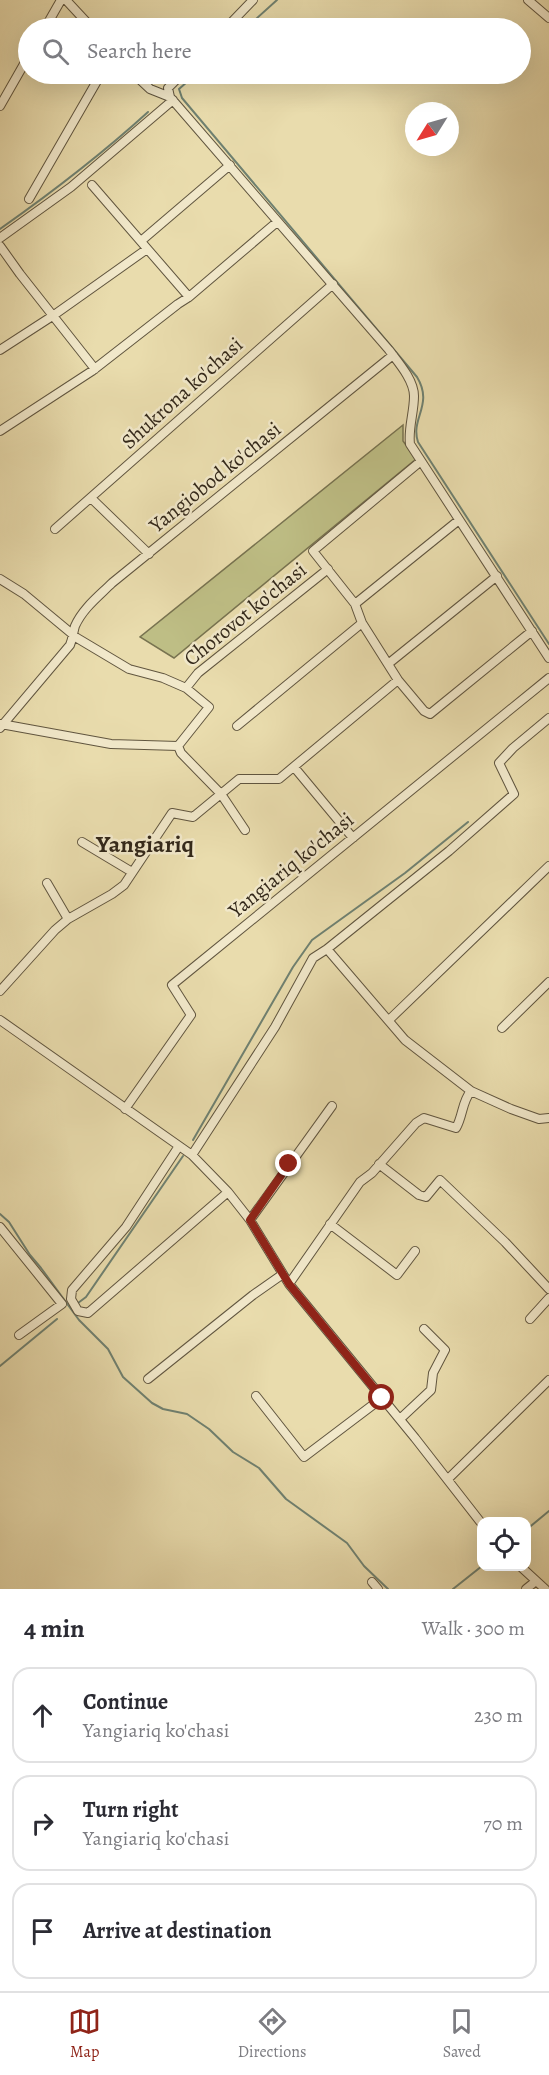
<!DOCTYPE html>
<html lang="en">
<head>
<meta charset="utf-8">
<style>
  body { margin:0; font-family:Alegreya,serif; background:#f2f2f3; color:#2b2b33 }
  .controls { position:absolute; right:18px; bottom:18px; display:grid; overflow:hidden; border-radius:12px; box-shadow:0 6px 24px #0002 }
  .controls button { width:54px; height:54px; display:grid; place-items:center; padding:0; border:0; border-bottom:2px solid #e1e1e2; background:#fff; color:#2b2b33; font:30px sans-serif }
  .compass { position:absolute; left:405px; top:102px; width:54px; height:54px; border-radius:50%; background:#fff; box-shadow:0 6px 24px #0002; rotate:233deg }
  .stop { position:absolute; width:18px; height:18px; margin:-14px; border:4px solid #8f2418; border-radius:50%; background:#fff }
  .stop.end { background:#8f2418; border-color:#fff; box-shadow:0 2px 6px #0008 }
  .list { margin:0; padding:0; list-style:none }
  h2 { display:flex; justify-content:space-between; align-items:center; height:78px; margin:0; padding:0 24px; font-size:26px }
  h2 small { font-size:20px; font-weight:400; color:#7c7c81 }
  .list li { display:grid; grid-template-columns:39px 1fr auto; gap:18px; align-items:center; box-sizing:border-box; height:96px; margin:0 12px 12px; padding:0 12px; border:2px solid #e1e1e2; border-radius:18px }
  .list b { display:block; font-size:22px; white-space:nowrap }
  .list p { margin:0; font-size:20px; white-space:nowrap; color:#7c7c81 }
  .list em { font-size:20px; font-style:normal; color:#7c7c81 }
  .icon { flex:none; width:33px; height:33px; fill:none; stroke:currentColor; stroke-width:2; stroke-linecap:round; stroke-linejoin:round }
  .map { position:relative; flex:none; width:549px; height:1589px; overflow:hidden }
  .search { position:absolute; background:#fff; box-shadow:0 6px 24px #0002; left:18px; right:18px; top:18px; height:66px; display:flex; align-items:center; gap:15px; box-sizing:border-box; padding:0 21px; border-radius:33px; color:#7c7c81; font-size:22px }
  .sheet { height:402px; background:#fff }
  nav { display:flex; justify-content:space-around; align-items:center; box-sizing:border-box; height:84px; border-top:2px solid #e1e1e2; background:#fff; font-size:16px; color:#7c7c81 }
  nav a { display:grid; justify-items:center; gap:3px }
  nav .on { color:#8f2418 }
  .map>svg:first-child { display:block }
  .green { fill:#bebe85; stroke:#787350; stroke-width:1.5 }
  .lines { fill:none; stroke-linecap:round; stroke-linejoin:round }
  .stream { stroke:#6f8171; stroke-width:2 }
  .minor-casing { stroke:#60553f; stroke-width:10 }
  .minor { stroke:#f1e8ca; stroke-width:8 }
  .route { stroke:#8f2418; stroke-width:8 }
  .labels { text-anchor:middle; dominant-baseline:central; stroke-width:5; stroke-linejoin:round; paint-order:stroke }
  .street-label { font-size:21px; fill:#33281a; stroke:#f1e8ca }
  .quarter-label { font-size:24px; font-weight:bold; fill:#33281a; stroke:#f1e8ca }
</style>
</head>
<body>
<div class="map">
<svg width="549" height="1589" viewBox="0 0 549 1589">
  <rect width="100%" height="100%" fill="#e9dcad"/>
  <filter id="stains"><feTurbulence type="fractalNoise" baseFrequency=".00333" numOctaves="4"/><feColorMatrix values="0 0 0 0 .2 0 0 0 0 .09 0 0 0 0 .02 0 0 0 .5 -.17"/></filter>
  <radialGradient id="worn" r=".72"><stop offset=".6" stop-color="#630" stop-opacity="0"/><stop offset="1" stop-color="#630" stop-opacity=".3"/></radialGradient>
  <path class="green" d="M403,425v16l13,18 -242,199 -34,-21z"/>
  <g class="lines">
    <path class="stream" d="M246,28l31,-28
      M196,74l-17,15 3,9 235,279c17,28 -7,41 1,65l131,202
      M0,229c51,-36 102,-75 148,-117
      M193,1140l100,-173 19,-27 93,-67 63,-51
      M0,1214l9,8 21,33 11,13 38,52 29,29 15,28 29,26 11,6 24,5 22,15 24,23 26,16 27,31 61,44 17,23 24,23
      M78,1303l8,-6 97,-141
      M0,1366l57,-47
      M526,1530l23,-19
      M453,1589l29,-23"/>
    <defs>
      <path id="minor" d="M66,0l26,28
        M528,0l21,18
        M45,28l16,-28
        M226,28l27,-28
        M134,74l16,15 20,8
        M182,74l-14,14 2,9 219,253c9,12 25,30 25,46 0,17 -6,32 -4,48l139,214
        M0,106l28,-49
        M92,185l97,112
        M29,199l72,-125
        M0,238l71,-51 102,-87
        M141,241l89,-76
        M0,246l20,28 75,95
        M0,350l54,-35 93,-66
        M0,431l92,-60 86,-67 11,-7 88,-75
        M421,461l-108,90 42,53 7,19 36,57 26,31 6,3 102,-83
        M91,498l58,56
        M55,529l278,-245
        M0,579l24,15 53,44 52,31 34,9 23,10 23,19 -31,39
        M355,604l104,-84
        M388,664l109,-88
        M186,688l12,-15 130,-104
        M1,724l110,20 67,2
        M237,726l125,-103
        M0,728l70,-83c3,-7 3,-13 5,-19 8,-18 24,-30 37,-43l281,-228
        M178,746l3,7 40,41 24,36
        M294,767l59,71
        M82,842l50,30
        M47,883l21,36
        M327,949l78,91 66,51 40,18 28,10 10,-1
        M0,991l55,-61 13,-11 44,-25 12,-9 48,-72 21,4 46,-38h40l119,-99
        M0,1020l192,135 36,37 22,28 39,64 126,154 67,86
        M389,1020l160,-154
        M502,1028l47,-46
        M125,1109l66,-94 -19,-30 377,-307
        M179,1146l-53,81 -54,63 -1,9 7,12 10,2 140,-121
        M192,1155l83,-128 38,-69 14,-9 122,-98 65,-57 -15,-31 14,-15 36,-30
        M379,1164l40,31 7,2 14,-17 65,62 44,47
        M250,1220l82,-114
        M330,1224l67,51 18,-24
        M0,1227l62,77 -43,31
        M289,1284l71,-102 12,-9 44,-50 8,-5 32,10c7,-12 6,-27 15,-37
        M530,1319l19,-21
        M148,1379l105,-84 30,-21
        M256,1396l48,61 78,-59
        M400,1419l31,-29 2,-17 12,-23 -21,-21
        M448,1479l101,-99
        M520,1566l25,23
        M372,1582l6,7
        M526,1589l10,-8"/>
    </defs>
    <use href="#minor" class="minor-casing"/>
    <use href="#minor" class="minor"/>
  </g>
  <g class="lines">
    <path class="route" d="M289,1164l-39,56 39,64 93,114"/>
  </g>
  <g class="labels">
    <g class="street-label">
      <text transform="translate(182 393) rotate(-42)">Shukrona ko'chasi</text>
      <text transform="translate(215 477) rotate(-39)">Yangiobod ko'chasi</text>
      <text transform="translate(245 614) rotate(-39)">Chorovot ko'chasi</text>
      <text transform="translate(291 865) rotate(-39)">Yangiariq ko'chasi</text>
    </g>
    <g class="quarter-label">
      <text x="145" y="844">Yangiariq</text>
    </g>
  </g>
  <rect width="100%" height="100%" filter="url(#stains)"/>
  <rect width="100%" height="100%" fill="url(#worn)"/>
</svg>
<div class="controls">
<button><svg class="icon" aria-label="locate" viewBox="0 0 24 24"><circle cx="12" cy="12" r="6"/><path d="M12 2v4M12 18v4M2 12h4M18 12h4"/></svg></button>
</div>
<svg class="compass" viewBox="-18 -18 36 36"><path d="M0-13l5 13h-10z" fill="#e53935"/><path d="M0 13l5-13h-10z" fill="#7c7c81"/></svg>
<div class="stop" style="left:382px;top:1398px"></div>
<div class="stop end" style="left:289px;top:1164px"></div>
<div class="search"><svg class="icon" aria-label="search" viewBox="0 0 24 24"><circle cx="10" cy="10" r="6"/><path d="M15 15l6 6"/></svg>Search here</div>
</div>
<section class="sheet">
<h2>4 min<small>Walk · 300 m</small></h2>
<ul class="list">
<li><svg class="icon" aria-label="ahead" viewBox="0 0 24 24"><path d="M12 20V5M6 11l6-6 6 6"/></svg><div><b>Continue</b><p>Yangiariq ko'chasi</p></div><em>230 m</em></li>
<li><svg class="icon" aria-label="right" viewBox="0 0 24 24"><path d="M7 20v-9h11M14 6l5 5-5 5"/></svg><div><b>Turn right</b><p>Yangiariq ko'chasi</p></div><em>70 m</em></li>
<li><svg class="icon" aria-label="arrive" viewBox="0 0 24 24"><path d="M6 21V4h12l-3 4 3 4H6"/></svg><div><b>Arrive at destination</b></div></li>
</ul>
</section>
<nav>
<a class="on"><svg class="icon" aria-label="map" viewBox="0 0 24 24"><path d="M3 6l6-2 6 2 6-2v14l-6 2-6-2-6 2zM9 4v14M15 6v14"/></svg>Map</a>
<a><svg class="icon" aria-label="directions" viewBox="0 0 24 24"><path d="M12 3l9 9-9 9-9-9zM9 14v-3h6M13 9l2 2-2 2"/></svg>Directions</a>
<a><svg class="icon" aria-label="saved" viewBox="0 0 24 24"><path d="M7 4h10v16l-5-4-5 4z"/></svg>Saved</a>
</nav>
</body>
</html>
